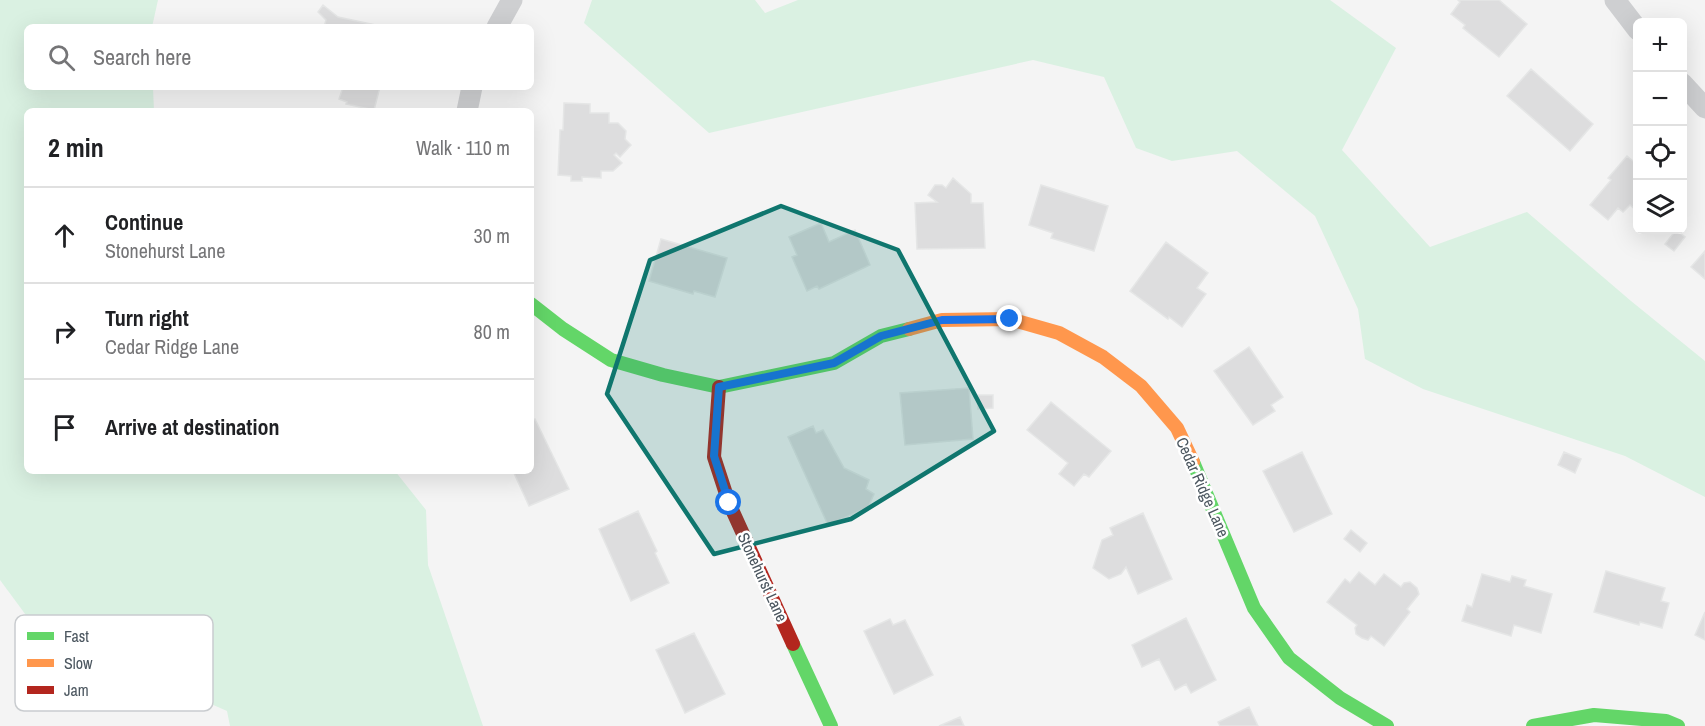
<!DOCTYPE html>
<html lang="en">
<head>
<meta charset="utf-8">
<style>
  body { margin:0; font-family:"Archivo Narrow",sans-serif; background:#f2f2f2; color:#202124 }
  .controls { position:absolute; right:18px; top:18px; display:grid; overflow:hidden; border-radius:9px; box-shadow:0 6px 24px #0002 }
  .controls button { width:54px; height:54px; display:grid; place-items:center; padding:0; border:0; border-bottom:2px solid #e0e0e0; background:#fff; color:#202124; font:30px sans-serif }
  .stop { position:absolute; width:18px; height:18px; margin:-14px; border:4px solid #1a73e8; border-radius:50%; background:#fff }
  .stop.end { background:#1a73e8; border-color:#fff; box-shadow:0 2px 6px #0008 }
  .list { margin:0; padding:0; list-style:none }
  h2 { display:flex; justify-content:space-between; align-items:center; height:78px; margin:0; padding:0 24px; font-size:26px }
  h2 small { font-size:20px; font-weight:400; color:#757577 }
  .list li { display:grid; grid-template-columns:39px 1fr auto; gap:18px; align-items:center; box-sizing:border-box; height:96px; padding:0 24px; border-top:2px solid #e0e0e0 }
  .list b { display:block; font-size:22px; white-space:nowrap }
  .list p { margin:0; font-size:20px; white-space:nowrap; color:#757577 }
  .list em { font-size:20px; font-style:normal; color:#757577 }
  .icon { flex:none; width:33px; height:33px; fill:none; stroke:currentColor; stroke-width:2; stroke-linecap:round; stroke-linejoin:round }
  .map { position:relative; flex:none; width:1705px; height:726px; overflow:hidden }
  .search { position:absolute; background:#fff; box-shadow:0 6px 24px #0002; left:24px; top:24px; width:510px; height:66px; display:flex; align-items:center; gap:15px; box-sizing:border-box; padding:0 21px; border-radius:9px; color:#757577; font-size:22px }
  .panel { position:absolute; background:#fff; box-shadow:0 6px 24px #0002; left:24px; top:108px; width:510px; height:366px; border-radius:9px }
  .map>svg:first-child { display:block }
  .green { fill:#daf1e2 }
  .building { fill:#ddddde; stroke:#e5e6e6; stroke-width:1.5 }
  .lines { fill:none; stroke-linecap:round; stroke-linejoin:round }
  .street { stroke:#cecfd1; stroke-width:21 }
  .fast { stroke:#63d668; stroke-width:14 }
  .slow { stroke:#ff974d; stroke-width:14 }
  .jam { stroke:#b3261e; stroke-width:14 }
  .route { stroke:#1a73e8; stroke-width:8 }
  .marked { fill:#0f766e; fill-opacity:0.2; stroke:#0f766e; stroke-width:4.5; stroke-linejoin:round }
  .labels { text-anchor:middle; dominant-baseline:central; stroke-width:5; stroke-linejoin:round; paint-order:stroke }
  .street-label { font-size:16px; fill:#4b565f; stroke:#fff }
  .key { fill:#fff; stroke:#c9cccf; stroke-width:1.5 }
  .key-label { font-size:16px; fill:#4b565f }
</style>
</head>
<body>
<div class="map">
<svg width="1705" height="726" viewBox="0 0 1705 726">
  <rect width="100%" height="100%" fill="#f4f4f4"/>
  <path class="green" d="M0,0h158l-6,27h-125v60h126l1,24h-127v360h368l31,39 2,55 55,161h-253l-3,-15 -193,-85 -34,-46z
    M592,0h163l10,13 33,-13h532l66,48 -54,102 88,97 97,-35 104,89 74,60v136l-80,-41 -202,-67 -58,-30 -7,-50 -43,-93 -78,-65 -65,10 -36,-13 -32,-71 -71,-17 -324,73 -125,-110z"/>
  <path class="building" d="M1458,0h41l28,24 -28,33 -36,-29 2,-3 -14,-11 9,-12z
    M323,5l15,12 47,10h-61l2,-7 -8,-8z
    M1531,69l62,55 -23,27 -63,-55z
    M343,87h37l-6,23 -28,-6 1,-2 -8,-3z
    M564,103l26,1v9h19v10h9l8,8 -1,8 6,6 -11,12 -4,-4 -2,2 8,8 -9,8h-12v7l-19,-1v4h-11v-5l-13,-1 2,-45h3z
    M1627,156l11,9v47l-8,-7 -7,7 -5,-4 -10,12 -18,-15 21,-25 -3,-2z
    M953,178l18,16v9h12l2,45 -68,1 -2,-46 22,-1 -9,-7 7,-10h7l4,3z
    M1041,185l67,21 -14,45 -43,-13 2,-5 -24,-8z
    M821,223l8,19 26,-12 15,35 -51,24 -2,-3 -10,5 -15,-34 5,-2 -8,-18z
    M1676,230l9,7 -11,14 -9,-7z
    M661,239l66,19 -12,39 -21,-6 -1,3 -44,-13z
    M1166,242l42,31 -11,15 9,6 -24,33 -13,-10 -1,2 -38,-28z
    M1705,251v28l-14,-12z
    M1249,347l34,50 -12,8 4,6 -22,14 -39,-54z
    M969,388l4,51 -68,6 -5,-52z
    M978,395h15v13l-15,1z
    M1051,402l60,49 -22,26 -5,-3 -10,12 -15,-12 9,-11 -41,-33z
    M535,419l34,70 -40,17 -16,-35h18v-50z
    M813,426l3,7 7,-3 21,38 25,12 -3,9 8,5 -7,16h-5l-34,15 -40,-88z
    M1302,452l30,62 -38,18 -31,-61z
    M1564,452l17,7 -6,14 -17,-8z
    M638,511l19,40 -2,2 14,30 -38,18 -32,-72z
    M1143,513l29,66 -34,15 -12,-27 -5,7 -12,5 -16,-11 9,-28 11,-5 -3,-7z
    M1351,530l16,13 -7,9 -16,-13z
    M1606,571l59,17 -4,13 8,2 -7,25 -22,-6 -1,3 -45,-13z
    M1359,572l16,13 9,-11 17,13 3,-4 6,-1 7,6 2,6 -12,15 3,3 -26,34 -13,-10 -3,4 -6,-2 -6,-4 -1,-6 2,-3 -30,-23 18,-23 5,4z
    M1482,574l28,8 2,-6 14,4 -2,6 28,8 -11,39 -27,-8 -3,11 -49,-15 5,-16 5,2z
    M1705,612v28l-10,-5z
    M1186,618l30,62 -25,13 -5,-9 -11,6 -16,-31 -17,8 -10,-22z
    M890,619l3,6 12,-5 28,55 -39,19 -30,-63z
    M694,633l31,61 -40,19 -29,-63z
    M1249,707l9,19h-38l-2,-4z
    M960,717l4,9h-25z"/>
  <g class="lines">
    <path class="street" d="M1615,0l23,30
      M497,27l15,-27
      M1682,83l23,25
      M467,111l5,-24"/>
    <path class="fast" d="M531,304l32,25 48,31 52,15 56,12 115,-24 47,-27 28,-7
      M1193,462l61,146 35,50 51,40 47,28
      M793,644l38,82
      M1533,726l61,-11 72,6 12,5"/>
    <path class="slow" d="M909,329l33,-9 68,-1 49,14 44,24 38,29 36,42 16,34"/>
    <path class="jam" d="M719,387l-5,70 15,46 64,141"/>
  </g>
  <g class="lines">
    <path class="route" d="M729,503l-15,-47 5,-69 115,-24 47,-27 61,-16 68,-1"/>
  </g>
  <path class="marked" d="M781,206l117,44 96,181 -143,88 -137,35 -107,-160 43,-134z"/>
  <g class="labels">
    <g class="street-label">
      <text transform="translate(1203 487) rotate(66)">Cedar Ridge Lane</text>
      <text transform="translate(763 577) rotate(65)">Stonehurst Lane</text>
    </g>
  </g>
  <rect x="15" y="615" width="198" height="96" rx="9" class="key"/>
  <rect x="27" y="632" width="27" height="8" fill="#63d668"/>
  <rect x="27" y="659" width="27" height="8" fill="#ff974d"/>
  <rect x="27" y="686" width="27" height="8" fill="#b3261e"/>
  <g class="key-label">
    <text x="64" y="642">Fast</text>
    <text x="64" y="669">Slow</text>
    <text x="64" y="696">Jam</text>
  </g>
</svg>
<div class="controls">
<button>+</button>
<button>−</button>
<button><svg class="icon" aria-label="locate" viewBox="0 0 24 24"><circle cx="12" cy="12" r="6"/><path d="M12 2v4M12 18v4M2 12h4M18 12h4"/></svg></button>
<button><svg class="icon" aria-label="layers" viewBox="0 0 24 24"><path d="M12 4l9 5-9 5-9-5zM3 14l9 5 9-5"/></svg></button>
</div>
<div class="stop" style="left:729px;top:503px"></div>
<div class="stop end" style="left:1010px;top:319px"></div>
<div class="search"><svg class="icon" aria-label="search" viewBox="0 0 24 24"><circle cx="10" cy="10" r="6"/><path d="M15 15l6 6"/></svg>Search here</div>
<section class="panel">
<h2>2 min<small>Walk · 110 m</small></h2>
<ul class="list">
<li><svg class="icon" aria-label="ahead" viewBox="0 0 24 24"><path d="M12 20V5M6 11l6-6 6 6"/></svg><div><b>Continue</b><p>Stonehurst Lane</p></div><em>30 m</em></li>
<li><svg class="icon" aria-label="right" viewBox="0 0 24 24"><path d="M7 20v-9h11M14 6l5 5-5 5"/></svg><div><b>Turn right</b><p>Cedar Ridge Lane</p></div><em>80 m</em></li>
<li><svg class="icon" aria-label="arrive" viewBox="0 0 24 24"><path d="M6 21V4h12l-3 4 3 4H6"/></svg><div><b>Arrive at destination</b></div></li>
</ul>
</section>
</div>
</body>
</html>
